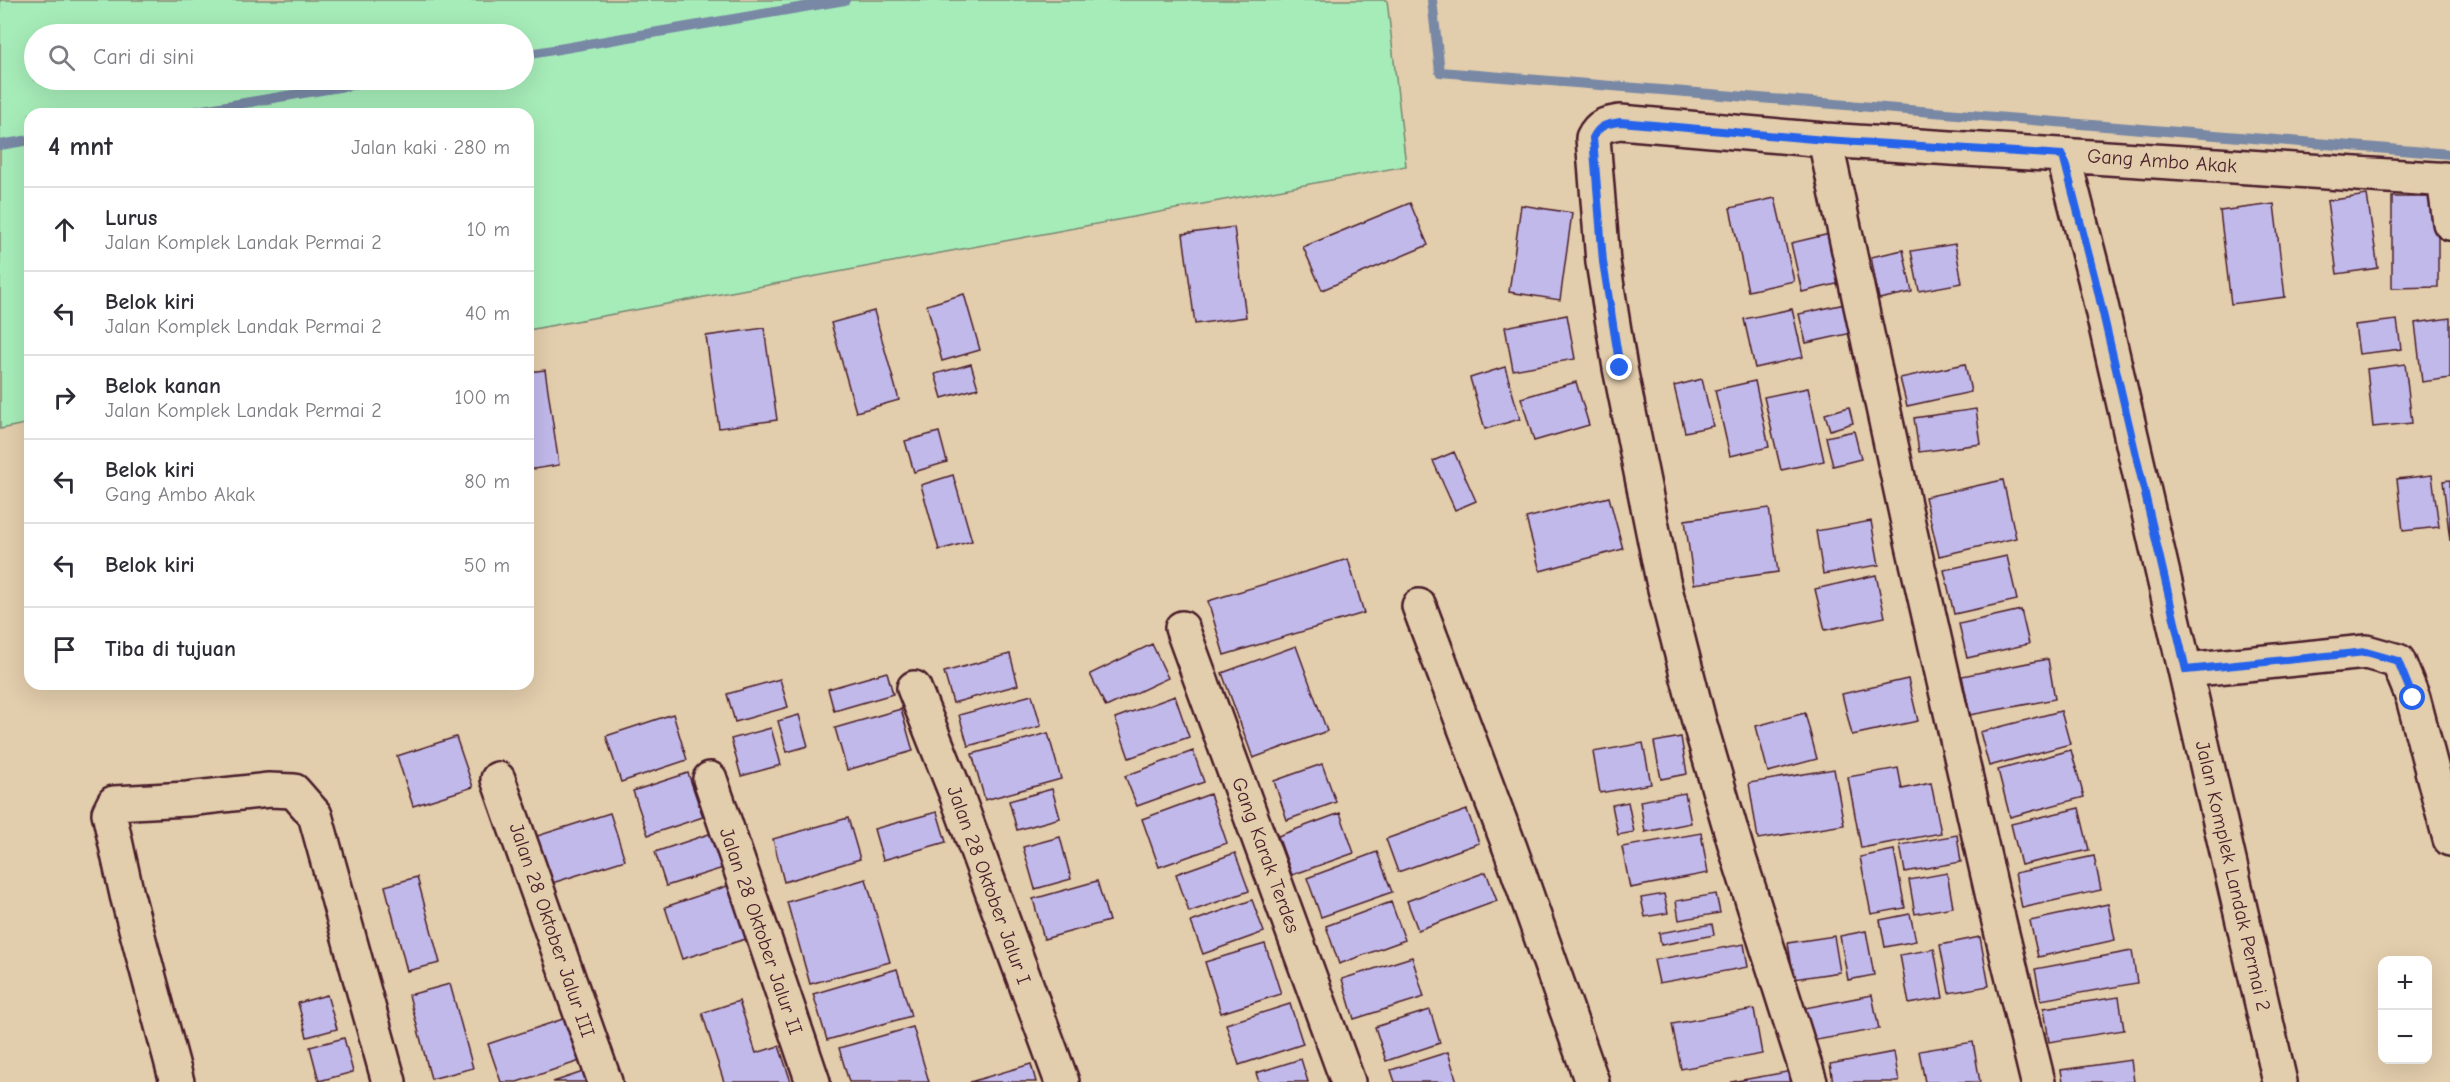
<!DOCTYPE html>
<html lang="id">
<head>
<meta charset="utf-8">
<style>
  body { margin:0; font-family:"Comic Neue",sans-serif; background:#f2f2f3; color:#2b2b33 }
  .controls { position:absolute; right:18px; bottom:18px; display:grid; overflow:hidden; border-radius:12px; box-shadow:0 6px 24px #0002 }
  .controls button { width:54px; height:54px; display:grid; place-items:center; padding:0; border:0; border-bottom:2px solid #e1e1e2; background:#fff; color:#2b2b33; font:30px sans-serif }
  .stop { position:absolute; width:18px; height:18px; margin:-14px; border:4px solid #2563eb; border-radius:50%; background:#fff }
  .stop.end { background:#2563eb; border-color:#fff; box-shadow:0 2px 6px #0008 }
  .list { margin:0; padding:0; list-style:none }
  h2 { display:flex; justify-content:space-between; align-items:center; height:78px; margin:0; padding:0 24px; font-size:26px }
  h2 small { font-size:20px; font-weight:400; color:#7c7c81 }
  .list li { display:grid; grid-template-columns:39px 1fr auto; gap:18px; align-items:center; box-sizing:border-box; height:84px; padding:0 24px; border-top:2px solid #e1e1e2 }
  .list b { display:block; font-size:22px; white-space:nowrap }
  .list p { margin:0; font-size:20px; white-space:nowrap; color:#7c7c81 }
  .list em { font-size:20px; font-style:normal; color:#7c7c81 }
  .icon { flex:none; width:33px; height:33px; fill:none; stroke:currentColor; stroke-width:2; stroke-linecap:round; stroke-linejoin:round }
  .map { position:relative; flex:none; width:2450px; height:1082px; overflow:hidden }
  .search { position:absolute; background:#fff; box-shadow:0 6px 24px #0002; left:24px; top:24px; width:510px; height:66px; display:flex; align-items:center; gap:15px; box-sizing:border-box; padding:0 21px; border-radius:33px; color:#7c7c81; font-size:22px }
  .panel { position:absolute; background:#fff; box-shadow:0 6px 24px #0002; left:24px; top:108px; width:510px; height:582px; border-radius:18px }
  .map>svg:first-child { display:block }
  .green { fill:#a6ecb8; stroke:#788672; stroke-width:1.5; fill-rule:evenodd }
  .lines { fill:none; stroke-linecap:round; stroke-linejoin:round }
  .stream { stroke:#7888a5; stroke-width:10 }
  .building { fill:#c1b9ea; stroke:#4a1f2b; stroke-width:1.5 }
  .street-casing { stroke:#4a1f2b; stroke-width:38 }
  .street { stroke:#e2cdac; stroke-width:33 }
  .route { stroke:#2563eb; stroke-width:8 }
  .labels { text-anchor:middle; dominant-baseline:central; stroke-width:4.5; stroke-linejoin:round; paint-order:stroke }
  .street-label { font-size:20px; fill:#4a1f2b; stroke:#e2cdac }
</style>
</head>
<body>
<div class="map">
<svg width="2450" height="1082" viewBox="0 0 2450 1082">
  <rect width="100%" height="100%" fill="#e2cdac"/>
  <filter id="ink" filterUnits="userSpaceOnUse"><feTurbulence type="fractalNoise" baseFrequency=".0167" numOctaves="2"/><feDisplacementMap in="SourceGraphic" scale="12" xChannelSelector="R" yChannelSelector="G"/><feConvolveMatrix kernelMatrix="1 2 1 2 8 2 1 2 1" color-interpolation-filters="sRGB"/></filter>
  <g filter="url(#ink)">
    <path class="green" d="M0,0h1387l19,166 -878,164v-216h-498v309l-30,6zM34,34h490v46h-490z"/>
    <g class="lines">
      <path class="stream" d="M1432,0l8,72 1010,82
        M524,55l321,-55
        M179,114l202,-34
        M0,145l30,-5"/>
    </g>
    <path class="building" d="M2367,195l11,73 -41,6 -10,-73z
      M2392,197h46v90l-46,1z
      M1775,198l19,83 -46,10 -18,-83z
      M1410,203l18,42 -106,45 -19,-43z
      M2274,204l11,93 -54,7 -11,-93z
      M1521,205l51,8 -12,87 -51,-8z
      M1234,227l12,90 -51,7 -12,-90z
      M1834,233l11,49 -43,10 -11,-49z
      M1955,244l7,39 -43,8 -8,-40z
      M1903,250l9,42 -33,7 -8,-42z
      M964,294l16,56 -38,11 -15,-56z
      M1845,304l7,29 -46,10 -7,-29z
      M1792,309l11,48 -48,11 -11,-49z
      M874,311l25,89 -43,12 -25,-89z
      M1567,315l8,44 -62,11 -8,-43z
      M2450,318v60l-28,4 -7,-59z
      M2397,320l4,29 -42,5 -4,-29z
      M764,328l13,92 -58,8 -13,-92z
      M971,364l7,24 -36,10 -7,-24z
      M1965,364l6,28 -64,14 -7,-28z
      M2405,364l7,59 -39,4 -6,-58z
      M1505,367l15,52 -35,10 -15,-51z
      M545,370l14,95 -31,5v-98z
      M1702,379l11,47 -28,6 -11,-46z
      M1755,381l14,66 -39,9 -15,-66z
      M1576,382l13,43 -55,16 -13,-43z
      M1808,388l16,73 -43,9 -17,-73z
      M1849,407l4,16 -23,7 -5,-16z
      M1976,409l5,35 -62,8 -5,-34z
      M1854,431l7,28 -28,7 -7,-29z
      M939,432l8,30 -33,10 -9,-31z
      M1454,452l22,49 -21,9 -22,-49z
      M953,475l19,66 -33,9 -18,-65z
      M2432,475l7,52 -36,4 -6,-52z
      M2003,480l13,58 -77,18 -14,-59z
      M2450,480v61l-7,-60z
      M1609,497l14,52 -83,22 -14,-53z
      M1769,508l9,64 -84,12 -9,-64z
      M1871,521l8,44 -56,9 -7,-43z
      M2007,556l10,44 -63,14 -10,-44z
      M1348,559l16,54 -140,42 -16,-54z
      M1876,575l9,42 -60,13 -10,-41z
      M2021,610l8,34 -62,14 -8,-34z
      M1152,644l16,34 -62,29 -16,-33z
      M1296,646l31,85 -74,27 -31,-85z
      M1010,654l8,31 -65,18 -9,-31z
      M2048,659l7,40 -85,16 -8,-39z
      M887,672l6,22 -59,17 -6,-22z
      M780,679l8,28 -53,15 -8,-28z
      M1908,679l10,42 -66,14 -10,-41z
      M1032,695l9,31 -73,20 -9,-31z
      M1175,696l14,41 -60,21 -14,-40z
      M901,709l12,42 -66,19 -12,-42z
      M2061,711l9,33 -81,22 -9,-34z
      M1805,713l12,46 -49,13 -12,-46z
      M673,714l14,46 -66,22 -15,-46z
      M799,715l9,31 -21,6 -9,-31z
      M771,728l10,37 -40,11 -10,-37z
      M1048,733l13,46 -76,21 -13,-46z
      M456,737l17,50 -60,19 -16,-50z
      M1681,737l6,37 -26,5 -7,-37z
      M1643,743l8,41 -51,9 -7,-41z
      M2071,750l13,47 -74,20 -12,-47z
      M1193,751l11,31 -67,24 -12,-30z
      M1322,764l14,38 -49,18 -13,-39z
      M1898,768l4,21 29,-6 10,50 -80,15 -13,-71z
      M1834,769l10,56 -86,14 -9,-56z
      M688,773l15,44 -55,18 -15,-44z
      M1052,789l8,29 -43,12 -8,-29z
      M1685,793l6,30 -46,9 -5,-31z
      M1210,794l17,49 -68,24 -17,-48z
      M1628,802l6,30 -16,3 -6,-30z
      M2079,808l10,42 -68,15 -10,-41z
      M1467,810l12,33 -81,29 -12,-33z
      M937,812l9,30 -63,18 -9,-31z
      M610,813l15,47 -76,24 -15,-47z
      M1340,813l14,40 -62,22 -14,-39z
      M848,818l12,41 -76,23 -11,-43z
      M712,833l11,35 -57,18 -11,-34z
      M1701,833l7,40 -78,15 -8,-41z
      M1957,835l4,27 -56,10 -5,-27z
      M1060,837l11,42 -36,10 -12,-42z
      M1894,850l11,58 -34,6 -11,-57z
      M1377,852l15,40 -71,25 -14,-39z
      M1235,853l14,38 -60,21 -13,-38z
      M2094,856l7,34 -79,18 -7,-35z
      M1486,872l11,29 -79,29 -11,-29z
      M1947,873l6,34 -38,7 -6,-34z
      M417,877l23,86 -33,8 -22,-85z
      M866,879l24,83 -80,22 -23,-82z
      M1097,881l12,40 -65,18 -11,-40z
      M736,883l16,54 -70,22 -17,-52z
      M1664,894l4,19 -23,4 -4,-19z
      M1716,894l4,19 -41,7 -3,-19z
      M1252,900l12,32 -61,22 -12,-32z
      M1391,902l14,38 -66,24 -13,-38z
      M2108,904l7,36 -77,17 -8,-36z
      M1910,914l6,27 -31,6 -5,-27z
      M1712,924l2,11 -53,10 -2,-12z
      M1866,931l8,44 -26,5 -8,-44z
      M1834,936l6,36 -46,7 -6,-36z
      M1980,937l9,49 -40,7 -9,-48z
      M1265,944l16,50 -60,19 -16,-51z
      M1744,944l4,23 -89,16 -5,-23z
      M1934,949l9,49 -34,6 -9,-49z
      M2132,951l5,32 -96,17 -6,-31z
      M1412,957l12,40 -70,22 -12,-40z
      M897,969l14,47 -84,24 -14,-46z
      M450,984l23,84 -42,11 -22,-84z
      M327,995l10,34 -30,8 -9,-34z
      M1872,995l7,34 -68,12 -6,-33z
      M2119,997l5,33 -75,12 -5,-34z
      M739,1001l17,52 23,-7 12,36h-67l-22,-69z
      M1290,1004l13,40 -64,21 -13,-41z
      M1754,1009l8,45 -81,15 -9,-45z
      M1430,1010l10,33 -54,18 -11,-34z
      M572,1016l14,43 -69,23h-16l-13,-38z
      M913,1027l16,55h-80l-10,-34z
      M344,1038l9,34 -34,9 -9,-34z
      M1973,1042l7,40h-55l-6,-31z
      M1448,1052l9,30h-62l-4,-12z
      M1894,1052l5,30h-66l-3,-18z
      M1301,1059l7,23h-49l-3,-9z
      M2131,1060l3,22h-71l-2,-12z
      M1031,1064l5,18h-66z
      M1792,1071l2,11h-63z
      M583,1072l4,10h-34z"/>
    <g class="lines">
      <defs>
        <path id="street" d="M1825,140l85,392 83,365 45,185
          M2063,155l32,124 185,803
          M2444,179l6,44
          M1419,606l91,242 82,234
          M1182,628l166,454
          M2186,670l180,-18 32,9 15,37 37,141
          M914,688l43,108 105,286
          M498,779l107,303
          M710,779l103,303
          M177,1082l-50,-187 -18,-82 5,-10 73,-4 82,-9 25,1 21,24 74,267
          M1810,1082l-71,-224 -40,-137 -36,-140 -43,-213 -17,-106 -10,-124c6,-13 14,-14 27,-16l205,18 625,40"/>
      </defs>
      <use href="#street" class="street-casing"/>
      <use href="#street" class="street"/>
    </g>
  </g>
  <g class="lines" filter="url(#ink)">
    <path class="route" d="M1620,368l-17,-106 -10,-124c6,-13 14,-14 27,-16l205,18 238,15 32,124 91,391 180,-18 32,9 15,37"/>
  </g>
  <g class="labels">
    <g class="street-label">
      <text transform="translate(2162 161) rotate(4)">Gang Ambo Akak</text>
      <text transform="translate(1266 855) rotate(70)">Gang Karak Terdes</text>
      <text transform="translate(2233 876) rotate(77)">Jalan Komplek Landak Permai 2</text>
      <text transform="translate(989 885) rotate(70)">Jalan 28 Oktober Jalur I</text>
      <text transform="translate(552 930) rotate(71)">Jalan 28 Oktober Jalur III</text>
      <text transform="translate(761 931) rotate(71)">Jalan 28 Oktober Jalur II</text>
    </g>
  </g>
</svg>
<div class="controls">
<button>+</button>
<button>−</button>
</div>
<div class="stop" style="left:2413px;top:698px"></div>
<div class="stop end" style="left:1620px;top:368px"></div>
<div class="search"><svg class="icon" aria-label="search" viewBox="0 0 24 24"><circle cx="10" cy="10" r="6"/><path d="M15 15l6 6"/></svg>Cari di sini</div>
<section class="panel">
<h2>4 mnt<small>Jalan kaki · 280 m</small></h2>
<ul class="list">
<li><svg class="icon" aria-label="ahead" viewBox="0 0 24 24"><path d="M12 20V5M6 11l6-6 6 6"/></svg><div><b>Lurus</b><p>Jalan Komplek Landak Permai 2</p></div><em>10 m</em></li>
<li><svg class="icon" aria-label="left" viewBox="0 0 24 24"><path d="M17 20v-9H6M10 6l-5 5 5 5"/></svg><div><b>Belok kiri</b><p>Jalan Komplek Landak Permai 2</p></div><em>40 m</em></li>
<li><svg class="icon" aria-label="right" viewBox="0 0 24 24"><path d="M7 20v-9h11M14 6l5 5-5 5"/></svg><div><b>Belok kanan</b><p>Jalan Komplek Landak Permai 2</p></div><em>100 m</em></li>
<li><svg class="icon" aria-label="left" viewBox="0 0 24 24"><path d="M17 20v-9H6M10 6l-5 5 5 5"/></svg><div><b>Belok kiri</b><p>Gang Ambo Akak</p></div><em>80 m</em></li>
<li><svg class="icon" aria-label="left" viewBox="0 0 24 24"><path d="M17 20v-9H6M10 6l-5 5 5 5"/></svg><div><b>Belok kiri</b></div><em>50 m</em></li>
<li><svg class="icon" aria-label="arrive" viewBox="0 0 24 24"><path d="M6 21V4h12l-3 4 3 4H6"/></svg><div><b>Tiba di tujuan</b></div></li>
</ul>
</section>
</div>
</body>
</html>
